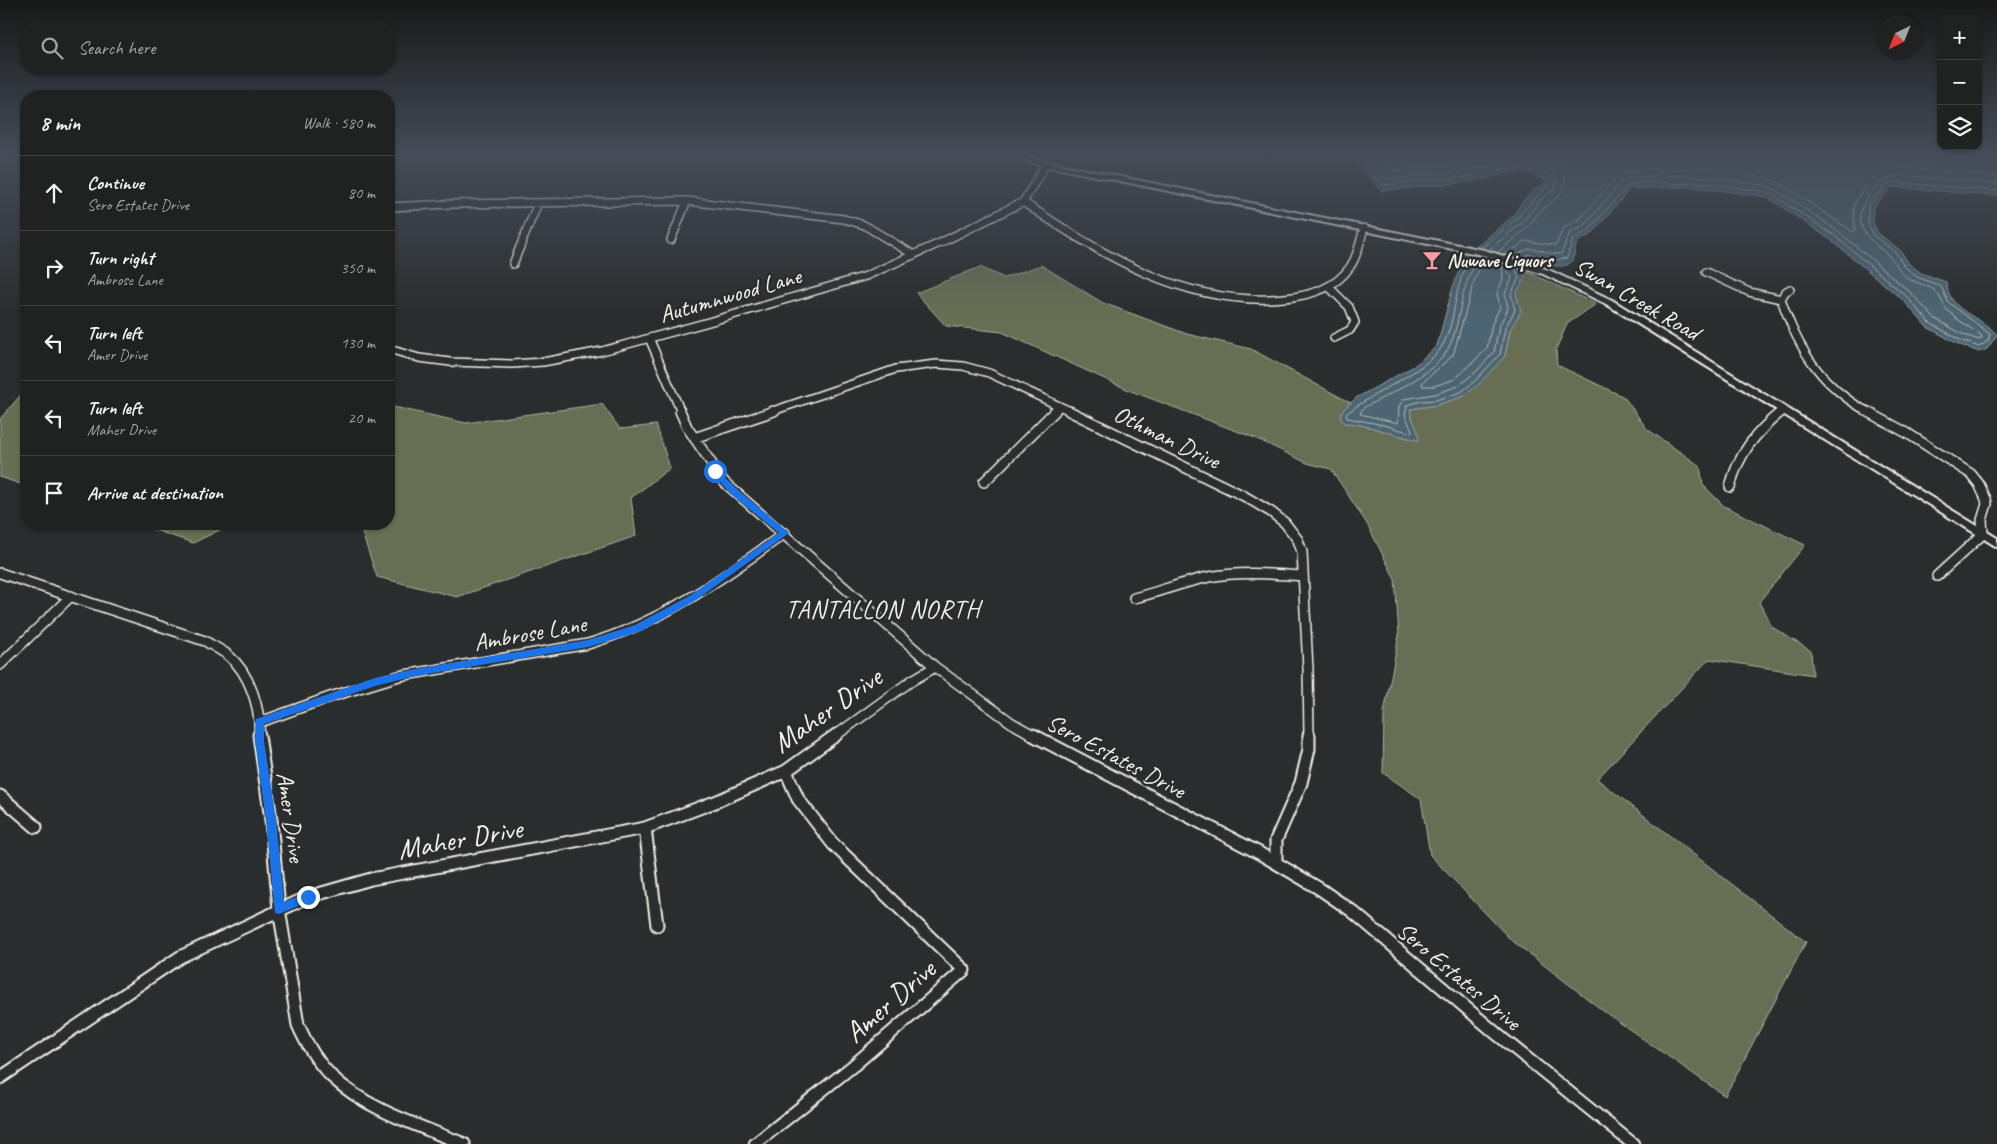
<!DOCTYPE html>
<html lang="en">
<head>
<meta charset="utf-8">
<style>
  body { margin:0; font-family:Caveat,sans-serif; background:#2d2f2f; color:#f1f3f6 }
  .controls { position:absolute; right:15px; top:15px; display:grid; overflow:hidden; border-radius:10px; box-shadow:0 1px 4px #0004 }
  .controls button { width:45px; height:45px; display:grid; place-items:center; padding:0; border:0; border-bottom:1px solid #3d3f40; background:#202222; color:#f1f3f6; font:25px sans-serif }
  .compass { position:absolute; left:1877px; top:15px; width:45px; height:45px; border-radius:50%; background:#202222; box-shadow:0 1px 4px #0004; rotate:223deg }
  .stop { position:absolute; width:15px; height:15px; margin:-11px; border:4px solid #1a73e8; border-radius:50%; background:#fff }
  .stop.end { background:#1a73e8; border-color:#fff; box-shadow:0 1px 5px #0008 }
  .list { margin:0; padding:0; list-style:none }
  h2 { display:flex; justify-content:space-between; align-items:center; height:65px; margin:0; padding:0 20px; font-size:21px }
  h2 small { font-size:16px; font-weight:400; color:#a2a4a5 }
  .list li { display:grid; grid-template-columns:32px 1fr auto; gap:15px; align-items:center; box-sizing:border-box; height:75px; padding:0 20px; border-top:1px solid #3d3f40 }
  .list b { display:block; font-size:19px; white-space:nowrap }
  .list p { margin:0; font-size:16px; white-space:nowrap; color:#a2a4a5 }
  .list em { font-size:16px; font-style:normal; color:#a2a4a5 }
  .icon { flex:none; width:28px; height:28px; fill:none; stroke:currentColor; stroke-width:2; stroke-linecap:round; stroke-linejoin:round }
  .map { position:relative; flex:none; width:1997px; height:1144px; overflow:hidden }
  .search { position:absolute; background:#202222; box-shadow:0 1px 4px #0004; left:20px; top:20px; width:375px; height:55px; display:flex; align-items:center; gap:12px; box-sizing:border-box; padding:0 18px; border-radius:20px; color:#a2a4a5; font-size:19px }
  .panel { position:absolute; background:#202222; box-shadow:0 1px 4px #0004; left:20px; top:90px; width:375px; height:440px; border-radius:20px }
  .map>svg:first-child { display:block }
  .green { fill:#676e53; stroke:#aeb09e }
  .water { fill:#4d6572; stroke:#909da1 }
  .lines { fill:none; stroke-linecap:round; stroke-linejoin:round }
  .shore { stroke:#b1b9b9; stroke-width:1 }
  .minor-far2-casing { stroke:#f4f1e8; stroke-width:10 }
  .minor-far1-casing { stroke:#f4f1e8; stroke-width:12 }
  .minor-casing { stroke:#f4f1e8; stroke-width:15 }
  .tertiary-casing { stroke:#f4f1e8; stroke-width:4 }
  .minor-far2 { stroke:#2a2d2e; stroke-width:7 }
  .minor-far1 { stroke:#2a2d2e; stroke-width:9 }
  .minor { stroke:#2a2d2e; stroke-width:11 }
  .tertiary { fill:#2a2d2e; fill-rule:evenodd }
  .route { fill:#1a73e8 }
  .labels { text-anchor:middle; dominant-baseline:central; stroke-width:5; stroke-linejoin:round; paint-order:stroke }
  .far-poi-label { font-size:20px; font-weight:bold; fill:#f4f1e8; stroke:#2a2d2e; text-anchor:start }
  .street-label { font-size:24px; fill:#f4f1e8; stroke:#2a2d2e }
  .neighbourhood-label { font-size:25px; letter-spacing:1px; fill:#f4f1e8; stroke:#2a2d2e }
  .near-street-label { font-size:29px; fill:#f4f1e8; stroke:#2a2d2e }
</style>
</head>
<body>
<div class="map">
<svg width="1997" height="1144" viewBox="0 0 1997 1144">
  <rect width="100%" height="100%" fill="#2a2d2e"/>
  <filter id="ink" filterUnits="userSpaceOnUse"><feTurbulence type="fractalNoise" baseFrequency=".02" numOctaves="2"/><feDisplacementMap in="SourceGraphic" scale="10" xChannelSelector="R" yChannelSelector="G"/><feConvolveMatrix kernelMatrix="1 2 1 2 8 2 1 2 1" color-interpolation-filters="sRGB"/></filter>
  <g filter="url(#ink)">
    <path class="green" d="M1041,265l62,38 84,31 64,15 100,54 -9,8 3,12c25,1 48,13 73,17 1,-12 -7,-19 -8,-31l27,-4 27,-9 41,-40 5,-26 10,-19 -4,-17 3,-26 77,36 -29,20 -11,26 1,15 67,32 23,32 53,37 3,19 21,21 81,39 -46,57 13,25 39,24 2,24 -104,-16 -112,120 209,163 -81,154 -119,-83 -96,-74 -80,-84 -9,-56 -38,-26 1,-60 15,-78 -4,-56 -28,-55 -36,-55 -24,-6 -52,-25 -124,-47 -129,-59 -56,-6 -30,-33 64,-26 24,11z
      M26,389v97l-26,-9v-58z
      M602,404l18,25 36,-4 14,43 -39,30 5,38 -179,61 -80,-20 -18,-53h30v-118l77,17z
      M137,524h95l-39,19z"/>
    <path class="water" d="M1348,154h649v42l-106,-9 -18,20v16l5,10 23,18 7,12 13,10 25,9c1,5 2,11 5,16 10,17 35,22 46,37l-10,14 -8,3 -21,-8 -31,-17 -24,-27 -72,-60 -61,-41 -9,-3 -67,-9 -64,2 -38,45 -15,8c-2,5 -2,11 -4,16 -5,16 -33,4 -44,0l-10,10 6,9 -9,17 5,17 -11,19 -5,26 -28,30 -13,10 -27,9 -27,4c1,12 9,19 9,31 -25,-4 -49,-16 -74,-17l-5,-5 2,-7 14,-13 58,-32 23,-20 15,-56 12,-33 50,-42 8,-13 14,-14 4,-1 7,-6 -25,-11 -47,11 -93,10z"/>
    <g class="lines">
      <path class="shore" d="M1355,154l28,31 91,-9 47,-11 28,11 2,5 -34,37 -36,30
        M1363,154l22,25 88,-9 49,-11 30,11 5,9 -2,10 -14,10 -19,24 -33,27
        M1373,154l16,17 83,-9 34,-8
        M1497,253l30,-25 12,-16 20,-16 5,-8 1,-11 -5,-9 -27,-14
        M1474,255c-23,27 -15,64 -33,93 -14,22 -72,47 -95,66l1,4 37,7 27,8 1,-3 -7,-15 2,-10 14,-4 15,-1 25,-8 13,-10 26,-28 5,-26 10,-18 -4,-16 8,-16 -4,-11
        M1506,255l19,-14 31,4 7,-16 17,-10 39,-45c22,-7 40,-4 62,-4 5,0 10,-2 15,-2 20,0 65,8 84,15l73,49 2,-2c0,-7 -2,-16 -1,-23 1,-9 20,-32 28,-36 15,-7 94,4 115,6
        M1482,256c-25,28 -18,62 -34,93 -13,25 -61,46 -85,59l-3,6 38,9 1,-17 5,-7 31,-5 23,-8 19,-15 17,-19 5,-26 9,-17 -3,-15 7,-16 -4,-7 1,-6
        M1514,258c20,-18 25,-4 47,-4l8,-20 16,-9 36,-43 7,-4 30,-3 37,1 68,9 12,4 63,42 72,61 24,26 28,16 17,6 3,-2 -1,-3c-12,-8 -24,-15 -34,-25 -4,-5 -7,-15 -12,-19 -7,-6 -19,-8 -28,-13 -8,-6 -10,-14 -16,-20 -21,-19 -44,-32 -22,-63 8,-11 17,-18 31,-20l97,9
        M1490,259l-10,9 -5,11 -22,76 -31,28 1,3h11l21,-7 32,-30 5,-25 8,-17 -3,-14 6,-14 -1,-17
        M1520,260l9,-6 28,6 10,-2 6,-19 16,-9 40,-46 30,-2 22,2 14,-2 67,9 11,4 62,41 71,60 24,27 30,17 19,7 9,-6 2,-7 -42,-32 -7,-16 -24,-9 -13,-11 -7,-12 -24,-19 -5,-11v-18l18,-22 4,-2 107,9"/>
      <defs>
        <path id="minor-far2" d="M1023,202c77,52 164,106 261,96 25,-2 51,-9 66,-31 8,-11 10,-26 14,-39
          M389,207l62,-3 236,-3 157,18 20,6 50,30
          M671,240l16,-39
          M513,264l25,-61
          M1706,272l43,20 32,7
          M1329,287l20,20 6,15 -5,8 -16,8
          M1790,289l-5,3 -4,7c17,50 40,87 87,113
          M649,338l32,74
          M389,349l30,9 31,4 62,2 31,-2 59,-11 103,-28 161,-47 76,-34 81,-40 23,-38
          M770,412l126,-43 40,-5 27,2 26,7 83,39
          M1054,412l5,-5
          M1781,412l2,-2"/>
        <path id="minor-far1" d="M680,411l7,16 37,55 211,185 77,56 23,13
          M1069,411l175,85 27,16 14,11 13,17 4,12 6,117 1,67
          M1866,411l41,22 64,41 8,10 7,15 1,5 -5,16 1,14 -46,42
          M694,438l80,-27
          M984,482l71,-71
          M1730,487c8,-33 26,-55 52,-76
          M0,573l205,68c8,5 16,9 23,14 22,18 33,54 31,81
          M1134,598c25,-6 49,-16 75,-21 31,-6 62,-3 93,-1
          M0,665l71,-69
          M260,722l73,-26 66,-20 189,-32c76,-23 134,-65 197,-111
          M835,736l76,-55 24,-14"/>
        <path id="minor" d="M259,735l12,85 8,89 19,116c8,18 19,37 33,51 36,34 89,50 133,68
          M1033,735l226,118 61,36 32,22 146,124 135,109
          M0,796l36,31
          M645,828l12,97
          M1276,863v-23l25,-57 8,-34v-14
          M0,1078l180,-121 128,-60 63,-18 274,-51 70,-26 71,-31 50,-36
          M755,1144l99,-79 110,-95 -131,-126 -35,-45 -12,-28"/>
        <path id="tertiary" d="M1004,154h15l28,8 437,88 65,20 63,30 385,238v9l-391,-243 -63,-30 -61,-19 -436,-89z"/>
      </defs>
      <use href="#minor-far2" class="minor-far2-casing"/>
      <use href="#minor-far1" class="minor-far1-casing"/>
      <use href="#minor" class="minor-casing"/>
      <use href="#tertiary" class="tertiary-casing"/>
      <use href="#minor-far2" class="minor-far2"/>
      <use href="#minor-far1" class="minor-far1"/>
      <use href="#minor" class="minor"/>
      <use href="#tertiary" class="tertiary"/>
    </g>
  </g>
  <linearGradient id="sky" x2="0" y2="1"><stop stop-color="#171919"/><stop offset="0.49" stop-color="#444c57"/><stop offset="1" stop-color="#444c57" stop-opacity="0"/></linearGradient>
  <rect width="1997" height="315" fill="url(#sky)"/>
  <path class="route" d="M715,468l23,22 51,43 -93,67 -55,31 -53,16 -173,29 -40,10 -111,38v17l12,79 8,82 24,-10 5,5 -1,3 -33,14 -4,-1 -9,-93 -11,-79 1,-22 119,-41 40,-9 173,-29 47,-15 56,-30 88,-62 -47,-38 -20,-22v-4z"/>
  <defs>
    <symbol id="bar-bare" viewBox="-9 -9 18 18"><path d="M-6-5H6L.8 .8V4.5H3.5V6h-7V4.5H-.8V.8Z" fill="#ff9aa2" stroke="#2a2d2e" stroke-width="2.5" paint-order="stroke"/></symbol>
  </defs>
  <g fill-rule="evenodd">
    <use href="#bar-bare" x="1418" y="246" width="28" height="28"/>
  </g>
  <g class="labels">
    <g class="far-poi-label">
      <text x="1447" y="260">Nuwave Liquors</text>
    </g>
    <g class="street-label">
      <text transform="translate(730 295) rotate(-16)">Autumnwood Lane</text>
      <text transform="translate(1637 299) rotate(30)">Swan Creek Road</text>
      <text transform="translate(1167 437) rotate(26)">Othman Drive</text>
      <text transform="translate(530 633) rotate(-10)">Ambrose Lane</text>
      <text transform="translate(1116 756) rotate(28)">Sero Estates Drive</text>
      <text transform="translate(291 817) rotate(82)">Amer Drive</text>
      <text transform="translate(1459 976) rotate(40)">Sero Estates Drive</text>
    </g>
    <g class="neighbourhood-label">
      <text x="883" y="610">TANTALLON NORTH</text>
    </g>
    <g class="near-street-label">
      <text transform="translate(827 710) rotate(-35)">Maher Drive</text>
      <text transform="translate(460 839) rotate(-10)">Maher Drive</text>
      <text transform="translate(890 1001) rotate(-41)">Amer Drive</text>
    </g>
  </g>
</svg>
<div class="controls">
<button>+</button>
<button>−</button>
<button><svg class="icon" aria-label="layers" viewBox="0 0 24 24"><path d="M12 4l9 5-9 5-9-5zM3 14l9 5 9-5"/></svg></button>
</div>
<svg class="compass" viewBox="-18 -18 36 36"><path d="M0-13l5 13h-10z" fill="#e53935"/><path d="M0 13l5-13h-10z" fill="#a2a4a5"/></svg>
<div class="stop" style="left:715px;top:471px"></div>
<div class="stop end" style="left:308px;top:897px"></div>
<div class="search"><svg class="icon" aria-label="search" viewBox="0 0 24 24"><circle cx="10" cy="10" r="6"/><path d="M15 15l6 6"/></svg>Search here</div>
<section class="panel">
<h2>8 min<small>Walk · 580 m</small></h2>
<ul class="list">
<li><svg class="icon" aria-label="ahead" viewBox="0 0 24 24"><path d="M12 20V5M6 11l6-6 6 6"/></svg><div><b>Continue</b><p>Sero Estates Drive</p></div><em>80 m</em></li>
<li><svg class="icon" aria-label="right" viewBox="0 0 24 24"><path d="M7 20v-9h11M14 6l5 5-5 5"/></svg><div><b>Turn right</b><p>Ambrose Lane</p></div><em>350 m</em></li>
<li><svg class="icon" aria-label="left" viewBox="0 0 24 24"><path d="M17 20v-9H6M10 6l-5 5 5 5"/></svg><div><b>Turn left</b><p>Amer Drive</p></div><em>130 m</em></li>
<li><svg class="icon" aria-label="left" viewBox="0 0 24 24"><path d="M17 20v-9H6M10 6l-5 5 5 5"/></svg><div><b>Turn left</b><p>Maher Drive</p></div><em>20 m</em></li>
<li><svg class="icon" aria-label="arrive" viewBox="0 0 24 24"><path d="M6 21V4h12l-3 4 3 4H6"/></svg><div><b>Arrive at destination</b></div></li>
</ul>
</section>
</div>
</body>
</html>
